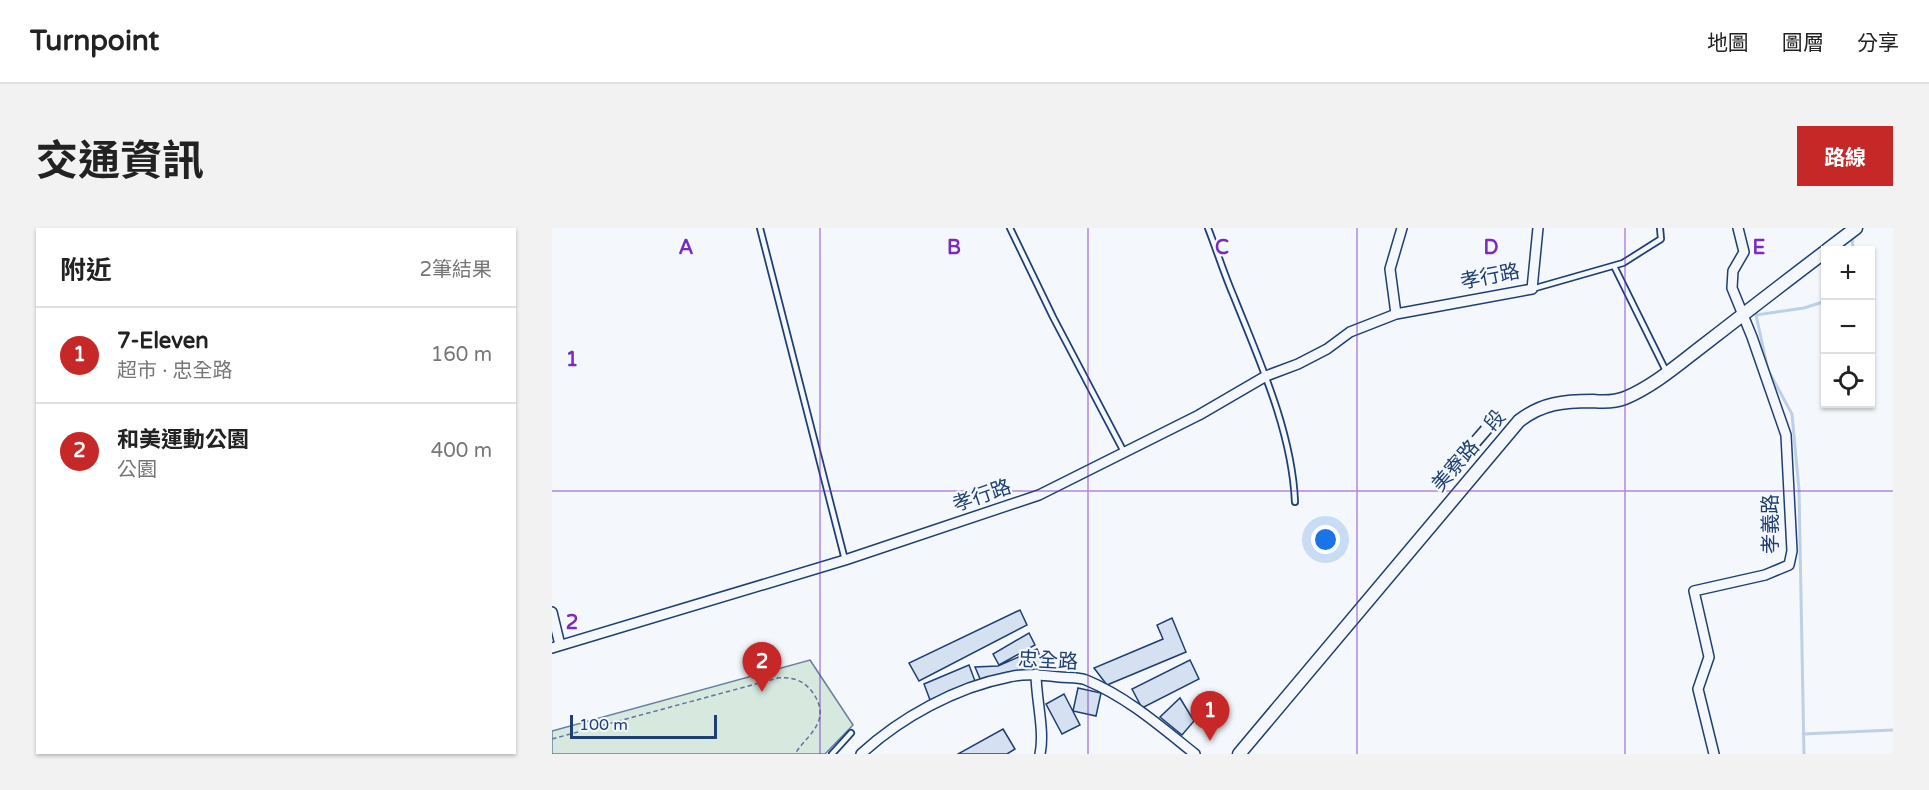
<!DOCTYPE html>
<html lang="zh-TW">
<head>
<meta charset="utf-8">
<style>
  body { margin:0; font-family:"Varela Round","Noto Sans TC",sans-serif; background:#f2f2f2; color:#222 }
  .controls { position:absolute; right:18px; top:18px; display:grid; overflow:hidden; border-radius:0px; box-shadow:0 2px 4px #0004 }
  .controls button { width:54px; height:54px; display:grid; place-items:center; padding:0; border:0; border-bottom:2px solid #e0e0e0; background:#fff; color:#222; font:30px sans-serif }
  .scale { position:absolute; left:18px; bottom:15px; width:147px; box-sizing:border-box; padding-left:6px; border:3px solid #1d3f73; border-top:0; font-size:16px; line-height:21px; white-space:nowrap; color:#1d3f73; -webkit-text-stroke:4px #f4f7fb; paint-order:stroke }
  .you { position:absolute; left:774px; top:312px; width:21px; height:21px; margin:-15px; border:4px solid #fff; border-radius:50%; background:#1a73e8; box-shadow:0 0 0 9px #1a73e833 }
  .badge { display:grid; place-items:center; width:39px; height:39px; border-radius:50%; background:#c62828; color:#fff; font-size:20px; font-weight:700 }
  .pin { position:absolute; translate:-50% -50px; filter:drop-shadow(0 2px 3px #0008) }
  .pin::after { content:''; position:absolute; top:32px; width:21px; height:18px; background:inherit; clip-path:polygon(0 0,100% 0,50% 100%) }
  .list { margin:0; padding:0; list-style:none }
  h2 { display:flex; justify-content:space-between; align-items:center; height:78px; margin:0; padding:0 24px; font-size:26px }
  h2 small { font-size:20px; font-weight:400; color:#767676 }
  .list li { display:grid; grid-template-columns:39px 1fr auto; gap:18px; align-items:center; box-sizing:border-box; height:96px; padding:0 24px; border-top:2px solid #e0e0e0 }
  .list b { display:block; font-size:22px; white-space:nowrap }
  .list p { margin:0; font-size:20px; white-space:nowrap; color:#767676 }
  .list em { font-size:20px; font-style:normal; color:#767676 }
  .icon { flex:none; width:33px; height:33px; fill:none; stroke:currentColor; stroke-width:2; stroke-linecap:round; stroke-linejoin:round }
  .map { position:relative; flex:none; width:1341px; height:526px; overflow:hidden; border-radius:0px }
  header { display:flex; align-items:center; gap:36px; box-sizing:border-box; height:84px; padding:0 30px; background:#fff; border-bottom:2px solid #e0e0e0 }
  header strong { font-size:28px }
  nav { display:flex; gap:33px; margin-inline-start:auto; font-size:21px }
  .intro { display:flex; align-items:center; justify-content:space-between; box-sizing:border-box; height:144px; padding:0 36px }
  h1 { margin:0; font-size:42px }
  .button { padding:15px 27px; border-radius:0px; background:#c62828; color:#fff; font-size:21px; font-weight:700 }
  main { display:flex; gap:36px; padding:0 36px }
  aside { flex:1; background:#fff; border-radius:0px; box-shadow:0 2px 4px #0004 }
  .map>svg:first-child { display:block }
  .green { fill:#d7e8df; stroke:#687fa3; stroke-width:1.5 }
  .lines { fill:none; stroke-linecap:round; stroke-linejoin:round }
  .stream { stroke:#bed0e5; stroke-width:3 }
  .building { fill:#d5e0f0; stroke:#1d3f73; stroke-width:1.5 }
  .lane-casing { stroke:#1d3f73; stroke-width:8 }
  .street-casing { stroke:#1d3f73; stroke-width:12 }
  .secondary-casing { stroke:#1d3f73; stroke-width:15 }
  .path { stroke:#5e769c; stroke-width:1.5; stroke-dasharray:4.5 3; stroke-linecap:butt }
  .lane { stroke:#f4f7fb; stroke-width:4.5 }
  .street { stroke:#f4f7fb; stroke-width:9 }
  .secondary { stroke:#f4f7fb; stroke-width:12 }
  .grid { fill:none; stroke:#7b2cbf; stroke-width:1.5; stroke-opacity:0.55 }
  .labels { text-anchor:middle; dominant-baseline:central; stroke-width:4.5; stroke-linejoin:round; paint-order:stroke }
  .street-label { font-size:20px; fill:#1d3f73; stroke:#f4f7fb }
  .grid-label { font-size:20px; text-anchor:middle; font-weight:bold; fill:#7b2cbf; stroke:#f4f7fb; stroke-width:4.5; stroke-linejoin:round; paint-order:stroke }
</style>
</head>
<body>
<header>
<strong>Turnpoint</strong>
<nav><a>地圖</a><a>圖層</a><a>分享</a></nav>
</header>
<div class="intro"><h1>交通資訊</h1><a class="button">路線</a></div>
<main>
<aside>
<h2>附近<small>2筆結果</small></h2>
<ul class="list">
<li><span class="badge">1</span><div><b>7-Eleven</b><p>超市 · 忠全路</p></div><em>160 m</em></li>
<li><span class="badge">2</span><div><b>和美運動公園</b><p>公園</p></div><em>400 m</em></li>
</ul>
</aside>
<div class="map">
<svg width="1341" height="526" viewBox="0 0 1341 526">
  <rect width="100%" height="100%" fill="#f4f7fb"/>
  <path class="green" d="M258,432l43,65 -28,29h-273v-23z"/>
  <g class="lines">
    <path class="stream" d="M1300,8l1,14
      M1251,506l90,-4
      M1252,526l-5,-264 -7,-76 -24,-44 -12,-55 48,-7 22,-7"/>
  </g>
  <path class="building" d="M468,382l7,15 -108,56 -10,-18z
    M620,390l14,34 -79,33 -13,-17 69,-29 -6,-14z
    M477,405l6,12 -36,20 -6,-11z
    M485,421l9,21 -38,4 -27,7 -6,-14 23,-1z
    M638,432l9,19 -57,29 -10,-19z
    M417,437l6,16 -45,19 -6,-16z
    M526,460l23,5 -5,23 -23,-5z
    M512,466l16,31 -18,9 -16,-30z
    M628,470l14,23 -12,14 -22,-18z
    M451,501l12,20 -8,5h-49z"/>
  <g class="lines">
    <defs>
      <path id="lane" d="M208,0l85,332
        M458,0l43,89 71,135
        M656,0c9,23 16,46 26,69 26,65 58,135 61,205
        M1062,38l53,107
        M980,61l91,-26 38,-24 -1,-11
        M280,526l19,-21"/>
      <path id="street" d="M844,86l-6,-45 12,-41
        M0,384l8,33
        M0,420l293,-88 194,-65 160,-80 67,-39 32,-12 29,-15 23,-17 46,-18 136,-25 6,-61
        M484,446c0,25 9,57 4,80
        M309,526c39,-36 95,-67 148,-77 16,-4 33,-2 50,0 8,1 19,0 27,3 41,17 74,46 109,74
        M1162,526l-16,-65 11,-32 -15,-66 71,-16 24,-10 3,-14 -6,-116 -34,-98 -20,-49 1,-17 11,-19 -6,-24"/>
      <path id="secondary" d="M1275,22l29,-22
        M687,526l280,-333c23,-18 45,-20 74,-20 10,1 22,1 32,-3 29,-12 55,-35 80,-54 40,-31 80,-62 121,-93"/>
    </defs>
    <use href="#lane" class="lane-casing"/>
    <use href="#street" class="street-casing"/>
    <use href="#secondary" class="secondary-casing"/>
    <path class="path" d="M0,511l226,-61c19,-2 32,6 40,24 2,5 3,12 1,18 -5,14 -16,21 -24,34"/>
    <use href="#lane" class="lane"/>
    <use href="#street" class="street"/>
    <use href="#secondary" class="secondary"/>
  </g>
  <path class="grid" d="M268,0v526M536,0v526M805,0v526M1073,0v526M0,263h1341"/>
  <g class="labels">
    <g class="street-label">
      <text transform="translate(938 49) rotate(-11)">孝行路</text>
      <text transform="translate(917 223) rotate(-49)">美寮路二段</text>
      <text transform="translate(430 268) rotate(-19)">孝行路</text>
      <text transform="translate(1219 296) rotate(-90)">孝義路</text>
      <text transform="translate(496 433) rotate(3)">忠全路</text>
    </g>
  </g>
  <g class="grid-label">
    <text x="134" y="26">A</text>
    <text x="402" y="26">B</text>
    <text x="670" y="26">C</text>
    <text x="939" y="26">D</text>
    <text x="1207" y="26">E</text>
    <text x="20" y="138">1</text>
    <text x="20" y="401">2</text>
  </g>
</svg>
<div class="controls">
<button>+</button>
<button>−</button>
<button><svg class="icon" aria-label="locate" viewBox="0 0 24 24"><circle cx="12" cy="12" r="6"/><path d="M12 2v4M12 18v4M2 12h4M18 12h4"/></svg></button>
</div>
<div class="scale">100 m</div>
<div class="you"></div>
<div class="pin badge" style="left:658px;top:513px">1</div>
<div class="pin badge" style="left:210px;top:464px">2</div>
</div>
</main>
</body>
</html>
